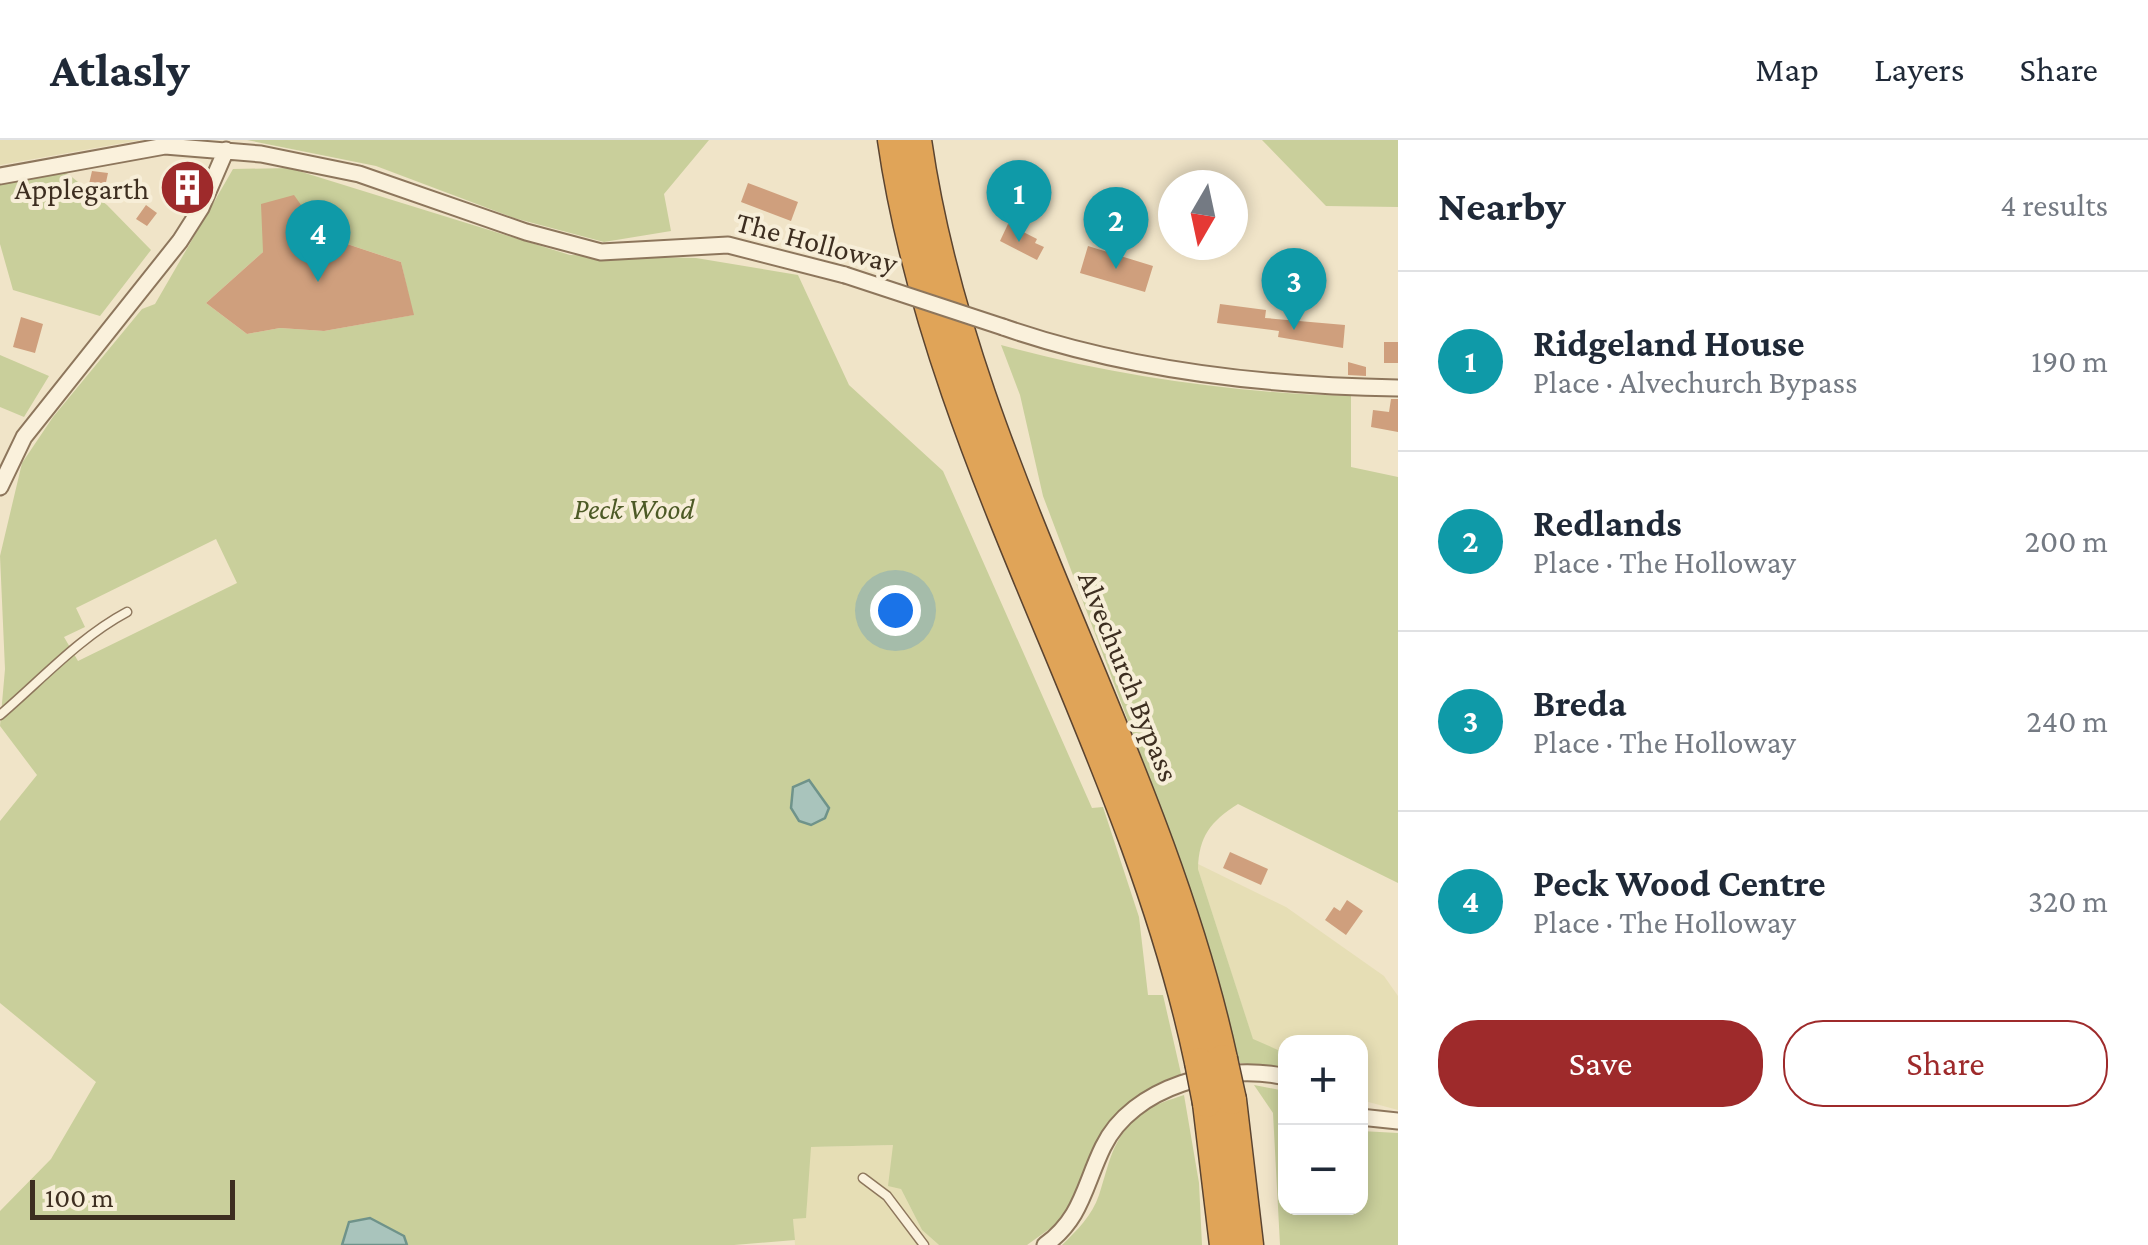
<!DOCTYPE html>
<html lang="en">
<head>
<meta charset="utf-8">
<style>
  body { margin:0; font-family:"Crimson Pro",serif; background:#f2f2f3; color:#1f2937 }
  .controls { position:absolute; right:30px; bottom:30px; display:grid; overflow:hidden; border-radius:20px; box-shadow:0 5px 15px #0003 }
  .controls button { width:90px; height:90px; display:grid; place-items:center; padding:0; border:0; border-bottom:2px solid #e0e1e3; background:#fff; color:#1f2937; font:50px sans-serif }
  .compass { position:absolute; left:1158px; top:30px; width:90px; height:90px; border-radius:50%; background:#fff; box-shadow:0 5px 15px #0003; rotate:189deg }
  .scale { position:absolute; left:30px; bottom:25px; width:205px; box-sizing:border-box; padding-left:10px; border:5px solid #3d2e20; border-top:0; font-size:28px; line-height:35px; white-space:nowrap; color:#3d2e20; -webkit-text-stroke:8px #f7eed8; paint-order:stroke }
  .you { position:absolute; left:895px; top:470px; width:35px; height:35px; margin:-25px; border:8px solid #fff; border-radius:50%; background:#1a73e8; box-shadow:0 0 0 15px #1a73e833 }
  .badge { display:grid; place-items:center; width:65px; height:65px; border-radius:50%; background:#9e2a2b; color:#fff; font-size:32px; font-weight:700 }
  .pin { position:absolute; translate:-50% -82px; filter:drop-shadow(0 2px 5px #0008) }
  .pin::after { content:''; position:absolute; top:52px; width:35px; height:30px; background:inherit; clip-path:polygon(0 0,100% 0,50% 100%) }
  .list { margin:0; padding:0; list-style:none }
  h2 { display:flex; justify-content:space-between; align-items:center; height:130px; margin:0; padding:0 40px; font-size:42px }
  h2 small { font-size:32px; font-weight:400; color:#747a83 }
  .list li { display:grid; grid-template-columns:65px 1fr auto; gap:30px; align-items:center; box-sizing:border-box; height:180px; padding:0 40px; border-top:2px solid #e0e1e3 }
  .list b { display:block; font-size:38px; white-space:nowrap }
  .list p { margin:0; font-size:32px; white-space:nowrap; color:#747a83 }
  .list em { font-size:32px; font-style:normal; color:#747a83 }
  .actions { display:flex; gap:20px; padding:30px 40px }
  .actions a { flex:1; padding:22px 0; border:2px solid #9e2a2b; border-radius:40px; text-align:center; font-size:35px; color:#9e2a2b }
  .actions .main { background:#9e2a2b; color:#fff }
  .map { position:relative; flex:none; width:1398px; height:1105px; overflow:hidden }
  header { display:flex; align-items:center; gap:60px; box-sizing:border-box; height:140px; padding:0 50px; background:#fff; border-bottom:2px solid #e0e1e3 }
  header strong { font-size:48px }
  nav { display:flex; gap:55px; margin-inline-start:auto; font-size:35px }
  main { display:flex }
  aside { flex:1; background:#fff }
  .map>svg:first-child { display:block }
  .farmland { fill:#e6deb5 }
  .green { fill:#c9cf9b; fill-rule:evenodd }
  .water { fill:#a9c4bc; stroke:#6f938a; stroke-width:2.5 }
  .building { fill:#cf9f7d }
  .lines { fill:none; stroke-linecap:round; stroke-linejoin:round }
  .lane-casing { stroke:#8d765c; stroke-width:11 }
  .street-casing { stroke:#8d765c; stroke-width:19 }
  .highway-casing { stroke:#5b4430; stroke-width:31 }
  .lane { stroke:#faf1dc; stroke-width:8 }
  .street { stroke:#faf1dc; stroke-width:15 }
  .highway { stroke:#e0a458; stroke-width:28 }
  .street-bridge-casing { stroke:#8d765c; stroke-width:19; stroke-linecap:butt }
  .highway-bridge-casing { stroke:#5b4430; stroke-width:31; stroke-linecap:butt }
  .street-bridge { stroke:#faf1dc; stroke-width:15 }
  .highway-bridge { stroke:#e0a458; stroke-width:28 }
  .labels { text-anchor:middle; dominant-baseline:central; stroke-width:8; stroke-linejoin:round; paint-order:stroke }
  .poi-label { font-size:30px; fill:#3d2e20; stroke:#f7eed8; text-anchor:end }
  .street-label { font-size:30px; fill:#3d2e20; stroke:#f7eed8 }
  .park-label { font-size:30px; font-style:italic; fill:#4d5a26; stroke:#f7eed8 }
</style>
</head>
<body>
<header>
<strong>Atlasly</strong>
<nav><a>Map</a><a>Layers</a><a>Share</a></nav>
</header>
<main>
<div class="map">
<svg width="1398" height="1105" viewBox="0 0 1398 1105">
  <rect width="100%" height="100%" fill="#f0e4c8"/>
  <path class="farmland" d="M0,0h140l-140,25z
    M1196,723l90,44 98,69 14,20v114l-37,-10 -1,-58h-74l-1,11 -32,-13z
    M894,1005l7,44 21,41 17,15h-144l-2,-26 13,-2 4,-70z"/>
  <path class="green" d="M247,0h462l-45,54 7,37 -67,11 -90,-24 -138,-52z
    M1262,0h136v67l-72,-1z
    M289,28l281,87 126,3 102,17 51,110 94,86 149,337 11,-1 36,110 9,78h15l19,83 -55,29 -61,110 -39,28h-88l-17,-15 -21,-41 -13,-3 5,-41 -82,2 -5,71 -13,1 2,21 -61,5h-734v-34l51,-52 45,-77 -96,-79v-182l37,-46 -37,-49 5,-57 -5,-113 22,-93 31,-46 89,-108 13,-5 78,-135zM323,96l78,26 12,53 -89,16 -44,-3 -33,6 -41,-31 57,-51zM216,399l21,44 -159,78 -14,-24 21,-10 -9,-19z
    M63,30l44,35 44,45 -51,66 -87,-26 -13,-46v-61z
    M1001,205c112,31 233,48 350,51v71l47,10v406l-160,-79c-28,18 -39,32 -40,65l55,170 32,14v16l-45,-6 -76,-247 -121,-320 -23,-101z
    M0,215l49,21 -25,41 -24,-10z
    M1254,945l31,6 1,117h74l1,-77 37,2v112h-118l-7,-132z
    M1184,955l15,88 3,62h-140c15,-15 30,-29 37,-50 11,-33 12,-56 42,-81 12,-10 29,-14 43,-19z"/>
  <path class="water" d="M809,640l20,28 -4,10 -14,7 -12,-4 -8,-13 2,-21z
    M370,1078l34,18 3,9h-65l7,-23z"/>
  <path class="building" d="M174,26l24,20 -9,13 -25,-21z
    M92,31l16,2 -3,14 -16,-3z
    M748,43l50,19 -7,19 -50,-19z
    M294,55l29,41 78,26 13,53 -90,16 -44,-3 -33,6 -41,-31 57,-51 -2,-48z
    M146,65l11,8 -10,13 -11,-7z
    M1008,84l29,15 -2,4 9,4 -7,13 -37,-19z
    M1088,106l65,20 -8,26 -65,-19z
    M1220,164l46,6 -1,8 80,7 -2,23 -65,-11 1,-6 -62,-8z
    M21,177l22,7 -8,29 -22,-6z
    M1384,202h14v21h-14z
    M1348,222l18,5v9l-18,-1z
    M1391,259h7v33l-27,-5 2,-17 16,2z
    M1230,712l38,17 -7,16 -38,-17z
    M1347,760l16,11 -17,24 -21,-15 9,-13 6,4z"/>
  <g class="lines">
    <defs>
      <path id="lane" d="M0,575c41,-35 80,-78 127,-103
        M863,1038l24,18 37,49"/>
      <path id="street" d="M0,36l165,-30 96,8 98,20 167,58 75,20 127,-7 117,30
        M1003,187c124,43 264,59 395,61
        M0,347l24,-50 156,-196 21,-33 25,-58
        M1360,977l38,4
        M1045,1105c37,-27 39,-59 58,-98 29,-61 120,-85 183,-70"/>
      <path id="highway" d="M892,0c47,324 240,603 307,922
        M917,0c46,323 237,602 306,919
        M1232,960l17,145
        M1207,963l17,142"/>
    </defs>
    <use href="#lane" class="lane-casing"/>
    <use href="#street" class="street-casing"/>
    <use href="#highway" class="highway-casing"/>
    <use href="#lane" class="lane"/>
    <use href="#street" class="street"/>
    <use href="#highway" class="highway"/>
    <defs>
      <path id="street-bridge" d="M845,135l158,52"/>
      <path id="highway-bridge" d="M1223,919l9,41
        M1199,922l8,41"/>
    </defs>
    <use href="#street-bridge" class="street-bridge-casing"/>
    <use href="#highway-bridge" class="highway-bridge-casing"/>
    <use href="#street-bridge" class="street-bridge"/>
    <use href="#highway-bridge" class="highway-bridge"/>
  </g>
  <defs>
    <symbol id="building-disc" viewBox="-11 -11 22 22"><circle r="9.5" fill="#9e2a2b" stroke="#f7eed8"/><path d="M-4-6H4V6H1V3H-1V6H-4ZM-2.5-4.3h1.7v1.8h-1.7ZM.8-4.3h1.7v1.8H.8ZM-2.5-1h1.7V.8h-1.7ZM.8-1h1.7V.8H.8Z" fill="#fff"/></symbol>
  </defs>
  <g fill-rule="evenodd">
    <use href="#building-disc" x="156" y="16" width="63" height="63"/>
  </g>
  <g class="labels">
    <g class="poi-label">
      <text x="149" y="48">Applegarth</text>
    </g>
    <g class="street-label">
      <text transform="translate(817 102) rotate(15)">The Holloway</text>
      <text transform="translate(1129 536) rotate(68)">Alvechurch Bypass</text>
    </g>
    <g class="park-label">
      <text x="634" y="368">Peck Wood</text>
    </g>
  </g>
</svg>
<div class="controls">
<button>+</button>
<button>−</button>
</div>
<svg class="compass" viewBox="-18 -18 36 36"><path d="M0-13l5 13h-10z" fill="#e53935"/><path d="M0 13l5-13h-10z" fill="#747a83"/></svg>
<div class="scale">100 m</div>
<div class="you"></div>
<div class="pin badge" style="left:1019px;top:102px;background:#0f9aa8">1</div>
<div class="pin badge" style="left:1116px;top:129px;background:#0f9aa8">2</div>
<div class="pin badge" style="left:1294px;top:190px;background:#0f9aa8">3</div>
<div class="pin badge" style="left:318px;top:142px;background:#0f9aa8">4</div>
</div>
<aside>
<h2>Nearby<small>4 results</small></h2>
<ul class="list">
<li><span class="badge" style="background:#0f9aa8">1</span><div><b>Ridgeland House</b><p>Place · Alvechurch Bypass</p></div><em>190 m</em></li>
<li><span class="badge" style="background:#0f9aa8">2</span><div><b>Redlands</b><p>Place · The Holloway</p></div><em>200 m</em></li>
<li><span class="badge" style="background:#0f9aa8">3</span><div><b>Breda</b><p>Place · The Holloway</p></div><em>240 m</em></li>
<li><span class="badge" style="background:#0f9aa8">4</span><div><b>Peck Wood Centre</b><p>Place · The Holloway</p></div><em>320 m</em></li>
</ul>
<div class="actions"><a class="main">Save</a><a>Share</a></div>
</aside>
</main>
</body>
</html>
